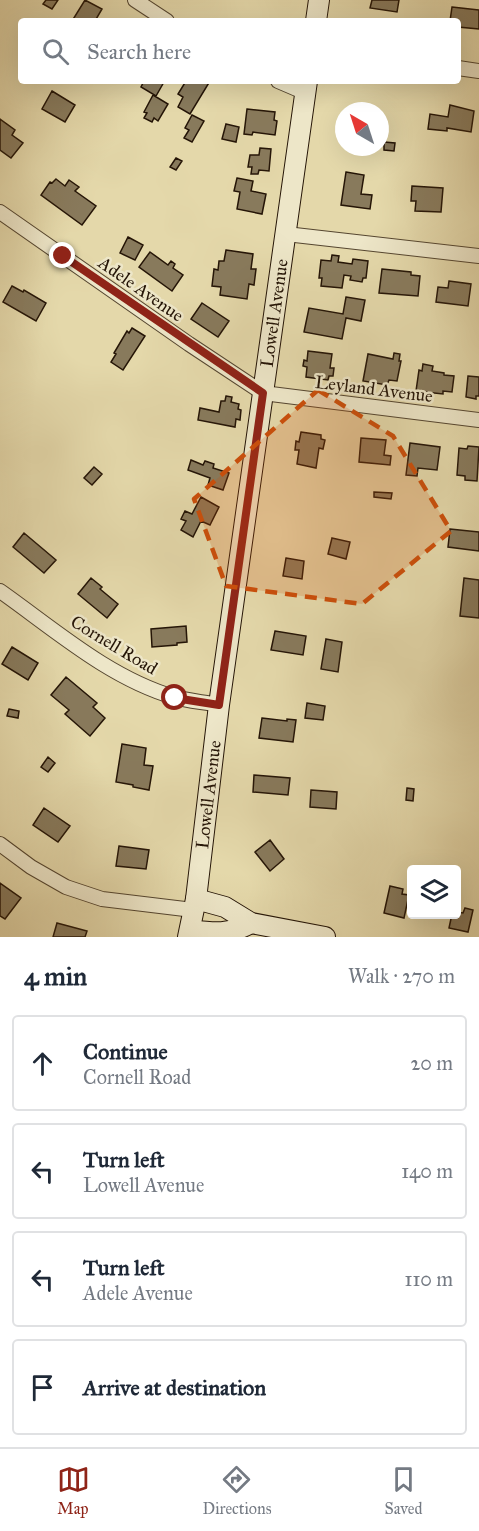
<!DOCTYPE html>
<html lang="en">
<head>
<meta charset="utf-8">
<style>
  body { margin:0; font-family:"IM FELL Great Primer",serif; background:#f6f6f7; color:#1f2937 }
  .controls { position:absolute; right:18px; bottom:18px; display:grid; overflow:hidden; border-radius:6px; box-shadow:0 6px 24px #0002 }
  .controls button { width:54px; height:54px; display:grid; place-items:center; padding:0; border:0; border-bottom:2px solid #e0e1e3; background:#fff; color:#1f2937; font:30px sans-serif }
  .compass { position:absolute; left:335px; top:102px; width:54px; height:54px; border-radius:50%; background:#fff; box-shadow:0 6px 24px #0002; rotate:321deg }
  .stop { position:absolute; width:18px; height:18px; margin:-14px; border:4px solid #8f2418; border-radius:50%; background:#fff }
  .stop.end { background:#8f2418; border-color:#fff; box-shadow:0 2px 6px #0008 }
  .list { margin:0; padding:0; list-style:none }
  h2 { display:flex; justify-content:space-between; align-items:center; height:78px; margin:0; padding:0 24px; font-size:26px }
  h2 small { font-size:20px; font-weight:400; color:#747a83 }
  .list li { display:grid; grid-template-columns:39px 1fr auto; gap:18px; align-items:center; box-sizing:border-box; height:96px; margin:0 12px 12px; padding:0 12px; border:2px solid #e0e1e3; border-radius:6px }
  .list b { display:block; font-size:22px; white-space:nowrap }
  .list p { margin:0; font-size:20px; white-space:nowrap; color:#747a83 }
  .list em { font-size:20px; font-style:normal; color:#747a83 }
  .icon { flex:none; width:33px; height:33px; fill:none; stroke:currentColor; stroke-width:2; stroke-linecap:round; stroke-linejoin:round }
  .map { position:relative; flex:none; width:479px; height:937px; overflow:hidden }
  .search { position:absolute; background:#fff; box-shadow:0 6px 24px #0002; left:18px; right:18px; top:18px; height:66px; display:flex; align-items:center; gap:15px; box-sizing:border-box; padding:0 21px; border-radius:6px; color:#747a83; font-size:22px }
  .sheet { height:510px; background:#fff }
  nav { display:flex; justify-content:space-around; align-items:center; box-sizing:border-box; height:84px; border-top:2px solid #e0e1e3; background:#fff; font-size:16px; color:#747a83 }
  nav a { display:grid; justify-items:center; gap:3px }
  nav .on { color:#8f2418 }
  .map>svg:first-child { display:block }
  .building { fill:#887a5c; stroke:#251507; stroke-width:1.5 }
  .lines { fill:none; stroke-linecap:round; stroke-linejoin:round }
  .street-casing { stroke:#554630; stroke-width:16 }
  .secondary-casing { stroke:#251507; stroke-width:22 }
  .street { stroke:#ede6c8; stroke-width:14 }
  .secondary { stroke:#ede6c8; stroke-width:20 }
  .route { stroke:#8f2418; stroke-width:8 }
  .marked { fill:#cb4f0b; fill-opacity:0.2; stroke:#cb4f0b; stroke-width:4.5; stroke-dasharray:12 8; stroke-linejoin:round }
  .labels { text-anchor:middle; dominant-baseline:central; stroke-width:5; stroke-linejoin:round; paint-order:stroke }
  .street-label { font-size:18px; fill:#251507; stroke:#ede6c8 }
</style>
</head>
<body>
<div class="map">
<svg width="479" height="937" viewBox="0 0 479 937">
  <rect width="100%" height="100%" fill="#e4d8aa"/>
  <filter id="stains"><feTurbulence type="fractalNoise" baseFrequency=".00333" numOctaves="4"/><feColorMatrix values="0 0 0 0 .2 0 0 0 0 .09 0 0 0 0 .02 0 0 0 .5 -.17"/></filter>
  <radialGradient id="worn" r=".72"><stop offset=".6" stop-color="#630" stop-opacity="0"/><stop offset="1" stop-color="#630" stop-opacity=".3"/></radialGradient>
  <path class="building" d="M46,0h12l-6,9 -9,-5z
    M85,0l17,9 -7,12h-23z
    M372,0h27l-2,12 -27,-4z
    M452,7l27,3v19l-21,-2v-6h-8z
    M144,81h19l1,1 -8,14 -15,-9z
    M186,81h24l-20,33 -12,-7 5,-10 -5,-3z
    M52,91l23,14 -10,17 -23,-13z
    M153,95l15,9 -10,17 -4,-3 -2,4 -8,-4 3,-5 -3,-1z
    M450,105l24,6 -3,21 -24,-4v3l-19,-2 2,-15 18,3z
    M362,106l14,2 -1,3h-14z
    M247,109l28,3 -1,8 3,1 -2,14 -22,-3 -1,3 -8,-1z
    M192,115l12,6 -12,21 -8,-4 5,-8 -4,-2z
    M0,119l15,11 -3,5 11,8 -12,15 -11,-8z
    M226,124l13,3 -3,15 -14,-3z
    M384,142l11,1 -1,8 -10,-1z
    M260,148l11,1 -2,22 -10,-1 -1,4h-7l1,-7h-4l2,-12h9z
    M176,158l6,3 -6,9 -6,-3z
    M346,172l18,3 -3,19 11,1 -2,14 -29,-4z
    M237,178l16,3 -2,10 15,3 -4,20 -25,-5 3,-17 -6,-1z
    M56,179l9,7 4,-6 10,7 -4,4 21,15 -14,19 -41,-30 9,-13 2,1z
    M412,186l31,2 -2,24 -26,-1 1,-10h-5z
    M128,237l15,8 -8,15 -15,-7z
    M226,250l27,4 -2,15h5l-2,16 -5,-1 -2,15 -27,-4 1,-8 -9,-1 2,-17 4,1 1,-9h5z
    M150,252l18,13 3,-4 4,3 -2,4 10,7 -11,16 -33,-24z
    M332,255l7,1 -1,6 14,2 1,-5 15,2 -2,17h-3l-1,4 -12,-2 1,-4 -7,-1 -2,13 -21,-2 1,-8h-3l2,-18 10,1z
    M382,269l29,3v3l9,1 -2,20 -39,-3z
    M449,281l22,3 -3,22 -32,-4 2,-15 10,1z
    M12,286l11,6 1,-2 22,13 -10,18 -33,-19z
    M346,297l19,3 -4,21 -15,-3 -4,21 -38,-7 5,-24 34,6z
    M202,303l27,18 -11,16 -27,-18z
    M132,328l13,8 -22,34 -12,-8 5,-8 -2,-1 13,-22 2,2z
    M308,351l24,3 -2,14h4l-1,8h-4l-1,4 -22,-3 1,-10 -4,-1 1,-6 3,1z
    M394,353l6,1 -1,7h2l-4,20 -8,-1 -2,5 -24,-4 5,-27 25,5z
    M423,364l10,2 -1,5 12,2v2l10,1 -2,16 -9,-1v3l-27,-3 3,-21 3,1z
    M468,376l11,1v19h-3v3l-10,-2z
    M226,396l6,1 -1,5 8,2 -1,5 3,1 -1,10 -4,-1 -1,8 -37,-7 2,-12 19,4 2,-11h4z
    M301,432l20,3v4l4,1 -2,9 -4,-1 -3,20 -19,-4 2,-14h-4l1,-9 3,1z
    M361,438l25,2 -2,15 7,1 -1,9 -31,-3z
    M410,443l30,4 -3,23 -19,-2 -1,8 -11,-1z
    M468,446l11,1 -2,34 -12,-1v-4l-8,-1 2,-27 8,1z
    M191,460l12,5 2,-4 9,3 -1,4 16,5 -6,17 -15,-5 2,-7 -22,-8z
    M94,467l8,7 -10,11 -8,-7z
    M374,492l18,1 -1,6 -17,-2z
    M201,497l18,10 -9,18 -9,-4 -8,16 -12,-7 5,-9 -5,-2 4,-8 7,3z
    M450,529l29,3v19l-31,-4z
    M24,533l32,27 -12,13 -31,-26z
    M332,538l18,4 -4,17 -18,-5z
    M286,558l18,3 -2,18 -19,-3z
    M91,578l11,9 -2,2 18,15 -11,14 -29,-24z
    M464,578l15,2v38l-19,-2z
    M186,626l1,16 -10,1v2l-25,2 -1,-18z
    M275,631l31,5 -3,19 -32,-5z
    M326,639l16,3 -4,30 -17,-3z
    M12,647l26,16 -10,17 -26,-16z
    M66,677l31,26 -4,4 12,11 -15,18 -25,-22 4,-4 -18,-15z
    M307,703l18,3 -2,14 -18,-2z
    M9,709l10,2 -1,7 -11,-2z
    M262,718l25,3v-2l9,1 -3,22 -34,-4z
    M122,744l24,4 -2,17 9,1 -4,24 -16,-3v-2l-17,-3z
    M48,757l7,6 -7,9 -7,-5z
    M254,775l36,3 -2,17 -35,-3z
    M407,788l7,1 -1,12 -7,-1z
    M311,790l26,2 -1,17 -26,-2z
    M44,808l26,18 -12,16 -25,-17z
    M270,840l14,19 -14,12 -15,-19z
    M119,846l30,4 -3,19 -30,-3z
    M0,883l21,15 -16,21 -5,-3z
    M390,886l13,3 -1,5 7,1 -5,23 -20,-5z
    M465,908l8,2 -5,22 -19,-4 3,-14h4v-2l7,1z
    M57,923l30,8 -2,6h-32z"/>
  <g class="lines">
    <defs>
      <path id="street" d="M135,0l32,21
        M458,68l21,3
        M278,81l28,12
        M0,212l189,132 74,49 216,27
        M286,234l193,22
        M0,591c54,38 109,87 174,106 14,4 30,5 45,8
        M0,844l31,23 35,20 36,12 91,11"/>
      <g id="secondary">
        <path d="M316,21l3,-21"/>
        <path d="M196,899l29,8 26,16 74,14"/>
        <path d="M190,930c24,3 39,5 61,-7"/>
        <path id="s1" d="M188,937l8,-38 23,-194 88,-624"/>
      </g>
    </defs>
    <use href="#street" class="street-casing"/>
    <use href="#secondary" class="secondary-casing"/>
    <use href="#street" class="street"/>
    <use href="#secondary" class="secondary"/>
  </g>
  <g class="lines">
    <path class="route" d="M63,256l200,137 -44,312 -44,-7"/>
  </g>
  <path class="marked" d="M318,390l75,46 58,95 -89,73 -136,-18 -32,-87z"/>
  <g class="labels">
    <g class="street-label">
      <text transform="translate(141 289) rotate(35)">Adele Avenue</text>
      <text stroke="none"><textPath href="#s1" startOffset="630">Lowell Avenue</textPath></text>
      <text transform="translate(374 389) rotate(7)">Leyland Avenue</text>
      <text transform="translate(114 645) rotate(31)">Cornell Road</text>
      <text stroke="none"><textPath href="#s1" startOffset="144">Lowell Avenue</textPath></text>
    </g>
  </g>
  <rect width="100%" height="100%" filter="url(#stains)"/>
  <rect width="100%" height="100%" fill="url(#worn)"/>
</svg>
<div class="controls">
<button><svg class="icon" aria-label="layers" viewBox="0 0 24 24"><path d="M12 4l9 5-9 5-9-5zM3 14l9 5 9-5"/></svg></button>
</div>
<svg class="compass" viewBox="-18 -18 36 36"><path d="M0-13l5 13h-10z" fill="#e53935"/><path d="M0 13l5-13h-10z" fill="#747a83"/></svg>
<div class="stop" style="left:175px;top:698px"></div>
<div class="stop end" style="left:63px;top:256px"></div>
<div class="search"><svg class="icon" aria-label="search" viewBox="0 0 24 24"><circle cx="10" cy="10" r="6"/><path d="M15 15l6 6"/></svg>Search here</div>
</div>
<section class="sheet">
<h2>4 min<small>Walk · 270 m</small></h2>
<ul class="list">
<li><svg class="icon" aria-label="ahead" viewBox="0 0 24 24"><path d="M12 20V5M6 11l6-6 6 6"/></svg><div><b>Continue</b><p>Cornell Road</p></div><em>20 m</em></li>
<li><svg class="icon" aria-label="left" viewBox="0 0 24 24"><path d="M17 20v-9H6M10 6l-5 5 5 5"/></svg><div><b>Turn left</b><p>Lowell Avenue</p></div><em>140 m</em></li>
<li><svg class="icon" aria-label="left" viewBox="0 0 24 24"><path d="M17 20v-9H6M10 6l-5 5 5 5"/></svg><div><b>Turn left</b><p>Adele Avenue</p></div><em>110 m</em></li>
<li><svg class="icon" aria-label="arrive" viewBox="0 0 24 24"><path d="M6 21V4h12l-3 4 3 4H6"/></svg><div><b>Arrive at destination</b></div></li>
</ul>
</section>
<nav>
<a class="on"><svg class="icon" aria-label="map" viewBox="0 0 24 24"><path d="M3 6l6-2 6 2 6-2v14l-6 2-6-2-6 2zM9 4v14M15 6v14"/></svg>Map</a>
<a><svg class="icon" aria-label="directions" viewBox="0 0 24 24"><path d="M12 3l9 9-9 9-9-9zM9 14v-3h6M13 9l2 2-2 2"/></svg>Directions</a>
<a><svg class="icon" aria-label="saved" viewBox="0 0 24 24"><path d="M7 4h10v16l-5-4-5 4z"/></svg>Saved</a>
</nav>
</body>
</html>
